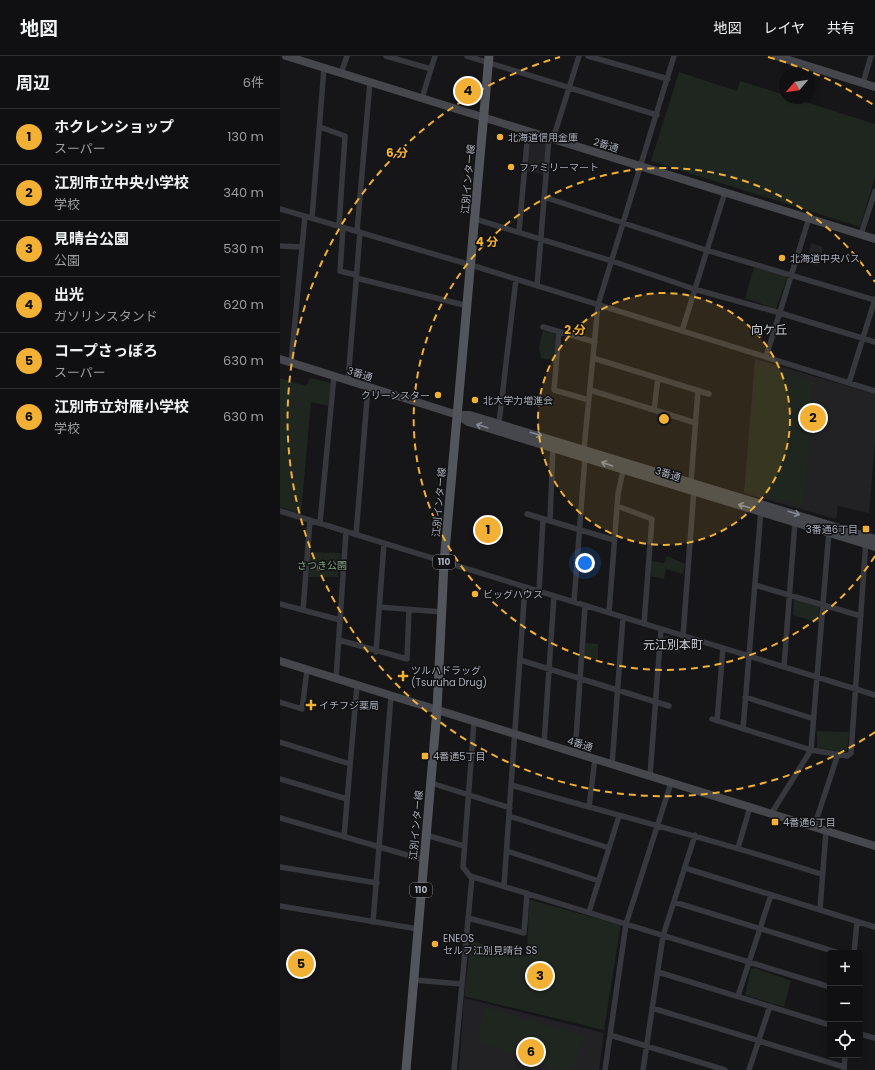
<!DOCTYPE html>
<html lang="ja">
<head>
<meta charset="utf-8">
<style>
  body { margin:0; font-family:Poppins,"Noto Sans JP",sans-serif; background:#1e1e20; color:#f1f3f6 }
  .controls { position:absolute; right:12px; bottom:12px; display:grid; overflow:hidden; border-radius:4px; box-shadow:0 2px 6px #0003 }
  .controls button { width:36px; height:36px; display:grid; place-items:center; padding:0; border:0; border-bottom:1px solid #303032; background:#101012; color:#f1f3f6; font:20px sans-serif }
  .compass { position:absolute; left:499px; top:12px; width:36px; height:36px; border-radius:50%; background:#101012; box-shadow:0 2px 6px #0003; rotate:241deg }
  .you { position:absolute; left:305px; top:507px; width:14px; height:14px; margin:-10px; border:3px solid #fff; border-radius:50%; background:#1a73e8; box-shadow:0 0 0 6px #1a73e833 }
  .badge { display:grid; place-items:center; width:26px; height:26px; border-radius:50%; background:#f2b134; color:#111; font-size:13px; font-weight:700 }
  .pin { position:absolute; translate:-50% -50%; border:2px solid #fff; box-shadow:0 1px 4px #0006 }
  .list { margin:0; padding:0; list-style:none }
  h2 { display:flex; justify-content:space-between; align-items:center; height:52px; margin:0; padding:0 16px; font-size:17px }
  h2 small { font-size:13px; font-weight:400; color:#9c9d9f }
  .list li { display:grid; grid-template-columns:26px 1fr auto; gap:12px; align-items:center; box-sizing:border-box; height:56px; padding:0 16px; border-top:1px solid #303032 }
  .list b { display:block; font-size:15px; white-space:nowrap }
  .list p { margin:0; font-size:13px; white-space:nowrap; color:#9c9d9f }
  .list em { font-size:13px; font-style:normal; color:#9c9d9f }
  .icon { flex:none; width:22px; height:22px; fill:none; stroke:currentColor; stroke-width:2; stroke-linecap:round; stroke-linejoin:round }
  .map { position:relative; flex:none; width:595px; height:1014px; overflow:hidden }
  header { display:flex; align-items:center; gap:24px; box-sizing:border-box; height:56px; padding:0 20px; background:#101012; border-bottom:1px solid #303032 }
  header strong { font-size:19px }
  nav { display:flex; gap:22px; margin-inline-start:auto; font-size:14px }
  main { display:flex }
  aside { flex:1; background:#101012 }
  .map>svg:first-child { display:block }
  .built { fill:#222225 }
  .green { fill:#1e261f }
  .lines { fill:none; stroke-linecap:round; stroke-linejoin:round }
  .street { stroke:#37383d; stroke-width:5.5 }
  .secondary { stroke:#45474d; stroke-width:8 }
  .primary { stroke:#53555c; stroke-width:9 }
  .oneway { stroke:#858993 }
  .ring { fill:none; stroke:#f2b134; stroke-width:2; stroke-dasharray:7 5 }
  .poi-dot { fill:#f2b134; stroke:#111113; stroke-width:1.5 }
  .labels { text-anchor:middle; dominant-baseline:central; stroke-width:3; stroke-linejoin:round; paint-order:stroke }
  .shield { fill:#111113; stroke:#7b7e86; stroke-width:1 }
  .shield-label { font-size:9px; font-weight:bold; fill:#a8adb8 }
  .poi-label { font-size:10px; fill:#a8adb8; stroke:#111113; text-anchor:start }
  .street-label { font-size:10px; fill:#a8adb8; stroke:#111113 }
  .park-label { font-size:10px; fill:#7fa381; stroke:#111113 }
  .quarter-label { font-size:12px; fill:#c9ccd4; stroke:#111113 }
  .centre { fill:#f2b134; stroke:#111113; stroke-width:2 }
  .ring-label { font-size:12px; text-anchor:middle; font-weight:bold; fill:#f2b134; stroke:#111113; stroke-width:3; stroke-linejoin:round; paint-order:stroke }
</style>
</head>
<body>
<header>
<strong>地図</strong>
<nav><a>地図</a><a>レイヤ</a><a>共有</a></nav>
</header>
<main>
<aside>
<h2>周辺<small>6件</small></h2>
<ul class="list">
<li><span class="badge">1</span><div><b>ホクレンショップ</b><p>スーパー</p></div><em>130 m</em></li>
<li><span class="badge">2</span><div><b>江別市立中央小学校</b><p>学校</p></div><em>340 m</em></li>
<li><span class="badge">3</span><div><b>見晴台公園</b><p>公園</p></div><em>530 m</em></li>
<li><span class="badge">4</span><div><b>出光</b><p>ガソリンスタンド</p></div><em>620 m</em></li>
<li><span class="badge">5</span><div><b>コープさっぽろ</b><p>スーパー</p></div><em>630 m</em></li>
<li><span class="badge">6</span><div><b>江別市立対雁小学校</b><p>学校</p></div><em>630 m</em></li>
</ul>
</aside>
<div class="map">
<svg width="595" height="1014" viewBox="0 0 595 1014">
  <rect width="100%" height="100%" fill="#161618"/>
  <path class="built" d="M248,83l19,5 -2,30 -19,-2z
    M531,187l12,4 -5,19 -12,-3z
    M475,303l120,35v48l-6,71 -31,-7 -2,13 -92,-26z
    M184,942l140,35 -5,37h-140z"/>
  <path class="green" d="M399,16l58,19 3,-10 45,14v3h8l82,26v53l-15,50 -209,-66z
    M474,211l32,9 1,2 -11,31 -31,-11z
    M263,275l12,3 1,2 -3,24 -12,-2 -2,-11z
    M477,309l57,17 -10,125 -54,-16 -4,-5z
    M0,322l26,8 4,-8 21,5 -3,23 -17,-4 -10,112 -21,-7z
    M30,496l31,1 -3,24h-29z
    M387,500l18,8 -2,10 -17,-5 -2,10 -14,-3 1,-15 13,2z
    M516,543l23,7v17l-26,-8 1,-15z
    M386,579l14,5v13l-18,-2 1,-13z
    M305,587l13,1v15h-14z
    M537,675l32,1 -2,18 -3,2 -27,-4z
    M251,844l89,25v5l-16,100 -140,-34 7,-55 56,15 2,-54z
    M475,912l36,13 -7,26 -39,-12 6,-26z
    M205,951l99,29 -10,30 -7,4h-7l-79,-28 -3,-8z"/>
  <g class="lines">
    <path class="street" d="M106,0l45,13
      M187,0l190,59
      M308,0l80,23
      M61,17l6,-17
      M583,27l8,-27
      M142,42l13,-42
      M40,71l25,9 -6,90
      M273,83l26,-83
      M264,141l162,53 169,50
      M0,153l191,56 404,126
      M32,162l12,-150
      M195,163l137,42 82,28 86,24 95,29
      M63,171l-3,44 16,4
      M77,175l13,-149
      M239,176l9,-101
      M581,178l14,-43
      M0,190l22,1
      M76,222l112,28
      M257,230l12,-148
      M263,271l52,15
      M402,275l43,-139
      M279,276l-5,58 35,10
      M486,301l43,-139
      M313,302l116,36
      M11,307l14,-147
      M68,325l12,-149
      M569,327l26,-84
      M310,334l106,33
      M374,354l4,-32
      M219,367l17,-144
      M304,393l14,-144 76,-249
      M411,426l7,-92
      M337,450l35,13 -8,105
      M0,455l595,184
      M247,458l87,26
      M270,465l3,-76
      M40,467l14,-147
      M76,479l12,-148
      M475,529l106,31
      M259,536l4,-73
      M294,546l11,-145
      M0,548l60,16
      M99,551l63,5
      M23,554l7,-90
      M329,557l9,-119 6,-28
      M403,580l11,-147
      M59,584l68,19 2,-49
      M96,596l8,-109
      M240,604l149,46
      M504,611l11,-145
      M56,623l10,-147
      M465,641l69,22
      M0,646l22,7 5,-39
      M432,663l99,31 36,6 4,-3 15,-213
      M437,665l6,-73
      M194,666l-11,145 7,9 360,111
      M463,673l18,-219
      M0,686l70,22
      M264,688l10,-148
      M295,697l10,-147
      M332,709l11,-148
      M370,720l11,-147
      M0,723l67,20
      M151,727l79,25
      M231,729c104,30 208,56 310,89
      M309,751l6,-48
      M491,758l40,-64 18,-219
      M229,760l100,32
      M0,762l144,42
      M534,771l24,-73
      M146,779l38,11
      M64,781l13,-152
      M458,792l12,-41
      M227,795l92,30
      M0,811l97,16
      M405,812l190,59
      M224,830l21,-299
      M394,846l165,51
      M0,850l138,23
      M540,853l6,-78
      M309,856l30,-96
      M188,862l56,15 3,-40
      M93,866l18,-226
      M574,897l3,-31
      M378,916l172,53
      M134,924l48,4
      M458,940l33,-101
      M372,952l192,59
      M580,978l15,4
      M330,979l115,35
      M174,1014l18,-193
      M325,1014l21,-146 45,-141
      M363,1014l20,-134 32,-101
      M469,1014l21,-64
      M564,1014l1,-15"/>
    <path class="secondary" d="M6,0l589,183
      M496,0l99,31
      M0,303l178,56 10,7 407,125
      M178,359h12l405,124
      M0,605l595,185"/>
    <path class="primary" d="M126,1014l31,-360 7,-147 45,-507"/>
  </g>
  <defs><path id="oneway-shaft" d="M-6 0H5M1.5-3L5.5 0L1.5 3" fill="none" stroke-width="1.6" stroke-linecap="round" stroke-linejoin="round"/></defs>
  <g class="oneway">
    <use href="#oneway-shaft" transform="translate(202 370) rotate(-163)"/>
    <use href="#oneway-shaft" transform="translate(256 378) rotate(16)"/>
    <use href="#oneway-shaft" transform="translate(327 408) rotate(-161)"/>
    <use href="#oneway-shaft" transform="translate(464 450) rotate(-164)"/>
    <use href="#oneway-shaft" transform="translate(514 457) rotate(18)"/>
  </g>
  <circle cx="384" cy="363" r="126" fill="#f2b134" fill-opacity=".12"/>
  <g class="ring">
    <circle cx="384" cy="363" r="126"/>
    <path d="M595 500A251 251 0 1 1 595 226"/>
    <path d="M595 676A377 377 0 1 1 280 1M488 1A377 377 0 0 1 595 50"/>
  </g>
  <g class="poi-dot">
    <circle cx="220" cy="81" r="4"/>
    <circle cx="231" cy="111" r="4"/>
    <circle cx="502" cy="202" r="4"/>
    <circle cx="158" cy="339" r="4"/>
    <circle cx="195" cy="344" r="4"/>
    <rect x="582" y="469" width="8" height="8" rx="2"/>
    <circle cx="195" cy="538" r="4"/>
    <path d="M121 614h4v4h4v4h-4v4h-4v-4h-4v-4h4z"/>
    <path d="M29 643h4v4h4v4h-4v4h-4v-4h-4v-4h4z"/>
    <rect x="141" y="696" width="8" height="8" rx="2"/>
    <rect x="491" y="762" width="8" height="8" rx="2"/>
    <circle cx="155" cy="888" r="4"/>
  </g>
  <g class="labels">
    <g class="shield">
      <rect x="153" y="499" width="22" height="14" rx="3"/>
      <rect x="130" y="827" width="22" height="14" rx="3"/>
    </g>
    <g class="shield-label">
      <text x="164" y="506">110</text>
      <text x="141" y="834">110</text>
    </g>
    <g class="poi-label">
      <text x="228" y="81">北海道信用金庫</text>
      <text x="239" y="111">ファミリーマート</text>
      <text x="510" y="202">北海道中央バス</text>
      <text x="150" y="339" text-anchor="end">クリーンスター</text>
      <text x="203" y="344">北大学力増進会</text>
      <text x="578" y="473" text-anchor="end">3番通6丁目</text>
      <text x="203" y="538">ビッグハウス</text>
      <text x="131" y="614">ツルハドラッグ<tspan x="131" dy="12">(Tsuruha Drug)</tspan></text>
      <text x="39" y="649">イチフジ薬局</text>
      <text x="153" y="700">4番通5丁目</text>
      <text x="503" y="766">4番通6丁目</text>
      <text x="163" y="882">ENEOS<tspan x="163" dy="12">セルフ江別見晴台 SS</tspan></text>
    </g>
    <g class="street-label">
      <text transform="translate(326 89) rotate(17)">2番通</text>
      <text transform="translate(188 123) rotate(-85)">江別インター線</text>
      <text transform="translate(80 318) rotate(17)">3番通</text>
      <text transform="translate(388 418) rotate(17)">3番通</text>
      <text transform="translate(159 446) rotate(-85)">江別インター線</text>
      <text transform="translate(300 688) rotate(17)">4番通</text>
      <text transform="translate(136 769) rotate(-85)">江別インター線</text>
    </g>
    <g class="park-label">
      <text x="42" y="509">さつき公園</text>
    </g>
    <g class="quarter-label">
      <text x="489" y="273">向ケ丘</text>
      <text x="393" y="588">元江別本町</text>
    </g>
  </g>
  <circle cx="384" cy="363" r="6" class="centre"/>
  <g class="ring-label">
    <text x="117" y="101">6 分</text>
    <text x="207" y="190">4 分</text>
    <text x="295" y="278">2 分</text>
  </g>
</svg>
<div class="controls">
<button>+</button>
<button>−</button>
<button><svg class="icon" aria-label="locate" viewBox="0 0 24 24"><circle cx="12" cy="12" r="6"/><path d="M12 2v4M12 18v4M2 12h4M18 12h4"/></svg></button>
</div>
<svg class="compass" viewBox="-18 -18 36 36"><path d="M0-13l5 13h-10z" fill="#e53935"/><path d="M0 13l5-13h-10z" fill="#9c9d9f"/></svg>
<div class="you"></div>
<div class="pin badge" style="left:208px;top:474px">1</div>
<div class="pin badge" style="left:533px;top:362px">2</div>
<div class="pin badge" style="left:260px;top:920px">3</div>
<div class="pin badge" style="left:188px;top:35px">4</div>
<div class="pin badge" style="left:21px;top:908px">5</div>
<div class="pin badge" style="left:251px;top:996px">6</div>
</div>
</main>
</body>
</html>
